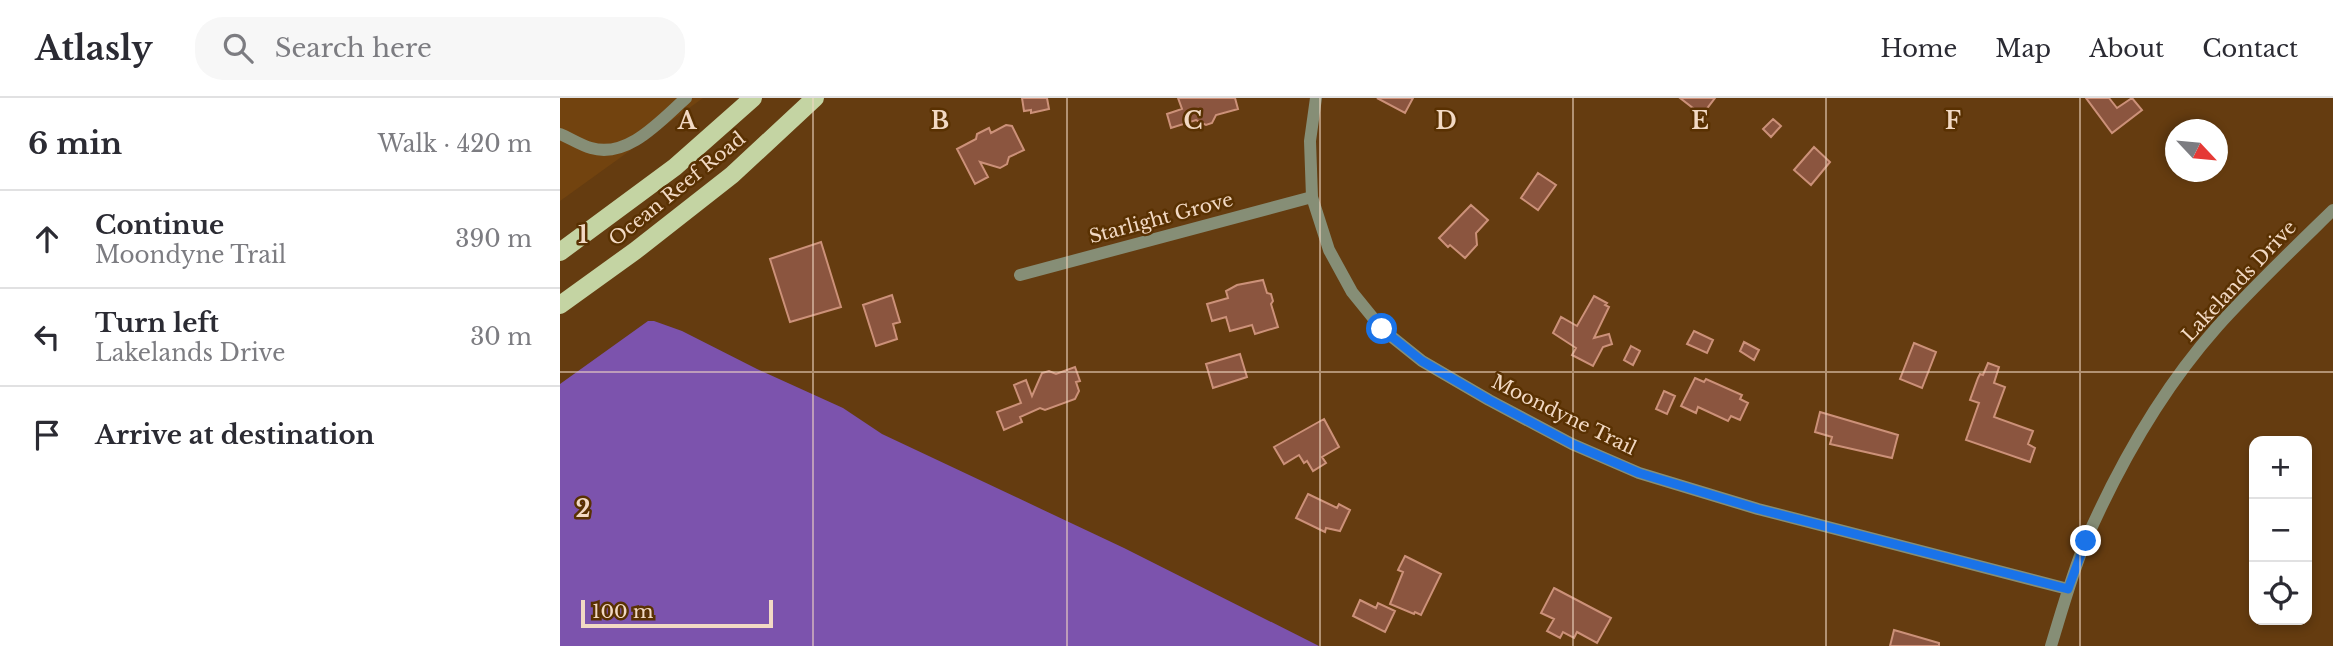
<!DOCTYPE html>
<html lang="en">
<head>
<meta charset="utf-8">
<style>
  body { margin:0; font-family:"Libre Baskerville",serif; background:#f7f7f7; color:#2b2b33 }
  .controls { position:absolute; right:21px; bottom:21px; display:grid; overflow:hidden; border-radius:14px; box-shadow:0 4px 10px #0003 }
  .controls button { width:63px; height:63px; display:grid; place-items:center; padding:0; border:0; border-bottom:2px solid #e1e1e2; background:#fff; color:#2b2b33; font:35px sans-serif }
  .compass { position:absolute; left:1605px; top:21px; width:63px; height:63px; border-radius:50%; background:#fff; box-shadow:0 4px 10px #0003; rotate:116deg }
  .scale { position:absolute; left:21px; bottom:18px; width:192px; box-sizing:border-box; padding-left:7px; border:4px solid #f2d9c4; border-top:0; font-size:19px; line-height:24px; white-space:nowrap; color:#f2d9c4; -webkit-text-stroke:5px #593102; paint-order:stroke }
  .stop { position:absolute; width:21px; height:21px; margin:-16px; border:5px solid #1a73e8; border-radius:50%; background:#fff }
  .stop.end { background:#1a73e8; border-color:#fff; box-shadow:0 2px 7px #0008 }
  .list { margin:0; padding:0; list-style:none }
  h2 { display:flex; justify-content:space-between; align-items:center; height:91px; margin:0; padding:0 28px; font-size:30px }
  h2 small { font-size:23px; font-weight:400; color:#7c7c81 }
  .list li { display:grid; grid-template-columns:46px 1fr auto; gap:21px; align-items:center; box-sizing:border-box; height:98px; padding:0 28px; border-top:2px solid #e1e1e2 }
  .list b { display:block; font-size:26px; white-space:nowrap }
  .list p { margin:0; font-size:23px; white-space:nowrap; color:#7c7c81 }
  .list em { font-size:23px; font-style:normal; color:#7c7c81 }
  .icon { flex:none; width:38px; height:38px; fill:none; stroke:currentColor; stroke-width:2; stroke-linecap:round; stroke-linejoin:round }
  .map { position:relative; flex:none; width:1773px; height:548px; overflow:hidden }
  header { display:flex; align-items:center; gap:42px; box-sizing:border-box; height:98px; padding:0 35px; background:#fff; border-bottom:2px solid #e1e1e2 }
  header strong { font-size:33px }
  nav { display:flex; gap:38px; margin-inline-start:auto; font-size:24px }
  .search { width:490px; height:63px; background:#f7f7f7; display:flex; align-items:center; gap:18px; box-sizing:border-box; padding:0 24px; border-radius:28px; color:#7c7c81; font-size:26px }
  main { display:flex }
  aside { flex:1; background:#fff }
  .map>svg:first-child { display:block }
  .built { fill:#72430f }
  .green { fill:#7c53ad }
  .building { fill:#8b553f; stroke:#cc9179; stroke-width:2 }
  .lines { fill:none; stroke-linecap:round; stroke-linejoin:round }
  .minor { stroke:#868e76; stroke-width:12 }
  .primary { stroke:#c4d4a3; stroke-width:18 }
  .route { stroke:#1a73e8; stroke-width:9 }
  .grid { fill:none; stroke:#f2d9c4; stroke-width:2; stroke-opacity:0.55 }
  .labels { text-anchor:middle; dominant-baseline:central; stroke-width:5; stroke-linejoin:round; paint-order:stroke }
  .street-label { font-size:19px; fill:#f2d9c4; stroke:#593102 }
  .grid-label { font-size:23px; text-anchor:middle; font-weight:bold; fill:#f2d9c4; stroke:#593102; stroke-width:5; stroke-linejoin:round; paint-order:stroke }
</style>
</head>
<body>
<header>
<strong>Atlasly</strong>
<div class="search"><svg class="icon" aria-label="search" viewBox="0 0 24 24"><circle cx="10" cy="10" r="6"/><path d="M15 15l6 6"/></svg>Search here</div>
<nav><a>Home</a><a>Map</a><a>About</a><a>Contact</a></nav>
</header>
<main>
<aside>
<h2>6 min<small>Walk · 420 m</small></h2>
<ul class="list">
<li><svg class="icon" aria-label="ahead" viewBox="0 0 24 24"><path d="M12 20V5M6 11l6-6 6 6"/></svg><div><b>Continue</b><p>Moondyne Trail</p></div><em>390 m</em></li>
<li><svg class="icon" aria-label="left" viewBox="0 0 24 24"><path d="M17 20v-9H6M10 6l-5 5 5 5"/></svg><div><b>Turn left</b><p>Lakelands Drive</p></div><em>30 m</em></li>
<li><svg class="icon" aria-label="arrive" viewBox="0 0 24 24"><path d="M6 21V4h12l-3 4 3 4H6"/></svg><div><b>Arrive at destination</b></div></li>
</ul>
</aside>
<div class="map">
<svg width="1773" height="548" viewBox="0 0 1773 548">
  <rect width="100%" height="100%" fill="#653c10"/>
  <path class="built" d="M0,0h143l-143,103z"/>
  <path class="green" d="M88,223h6l28,10 75,38 86,39 39,26 242,114 195,98h-759v-262z"/>
  <path class="building" d="M462,0h25l2,11 -18,4v-3l-7,1z
    M618,0h57l3,11 -22,6 -4,8 -6,2 -10,-5 -25,8 -4,-14 15,-5z
    M817,0h36l-8,15z
    M1120,0h35l-13,17z
    M1526,0h23l8,10 15,-10 10,12 -30,23z
    M1213,21l8,7 -10,11 -8,-8z
    M446,27l6,1 12,24 -15,7 -2,7 -7,4 -20,-6 8,15 -13,7 -18,-35 19,-10 1,-5 12,-6 2,5z
    M1254,49l16,15 -19,23 -17,-15z
    M978,75l18,12 -18,25 -17,-12z
    M911,107l17,15 -12,13 1,12 -12,13 -15,-13 -2,2 -9,-9z
    M261,144l20,65 -51,15 -20,-63z
    M703,182l4,13 4,1 2,7 -2,3 7,23 -23,7 -3,-9 -22,6 -4,-14 -14,4 -5,-17 21,-6 -2,-7 11,-6z
    M332,197l8,27 -7,2 4,15 -21,7 -13,-41z
    M1034,198l13,7 -2,2 4,2 -15,31 15,-4 3,10 -9,3 -10,19 -21,-11 4,-7 -23,-15 8,-16 16,9z
    M1134,233l19,9 -6,13 -20,-9z
    M1184,244l15,8 -5,10 -14,-9z
    M1354,245l22,9 -14,36 -22,-9z
    M1071,248l9,5 -7,14 -9,-5z
    M680,256l7,23 -34,11 -7,-24z
    M1428,265l11,4 -5,16 11,4 -11,30 39,14 -5,13 7,4 -5,14 -64,-22 13,-37 -9,-3 8,-22 2,-4 3,1z
    M515,269l5,14 -4,1 3,9 -4,8 -30,11 -5,-2 -20,9 2,5 -18,8 -7,-18 24,-9 -7,-18 12,-5 6,16 10,-23 7,-2 7,3z
    M1135,280l9,4 2,-3 36,16 -2,4 8,4 -8,17 -9,-4 -3,5 -30,-14 -2,6 -15,-7z
    M1104,293l11,5 -8,18 -11,-5z
    M1260,314l78,23 -6,23 -62,-14 2,-7 -17,-5z
    M764,321l15,28 -17,10 4,6 -13,8 -6,-10 -3,2 -5,-8 -15,9 -10,-17z
    M748,396l29,14 2,-4 11,6 -10,21 -14,-3 -1,4 -29,-14z
    M845,458l36,18 -20,41 -6,-3 -1,2 -24,-10 13,-32 -5,-2z
    M994,490l57,30 -14,25 -20,-11 -3,6 -11,-6 -3,6 -13,-7 7,-12 -13,-6z
    M800,502l16,8 2,-5 17,8 -10,21 -32,-16z
    M1334,532l45,13v3h-49z"/>
  <g class="lines">
    <path class="minor" d="M756,0l-6,43 2,56 17,53 23,42 30,37 40,32 67,39 83,44 67,29 119,36 310,80
      M0,36c10,4 20,11 31,14 37,11 70,-28 95,-50
      M460,177l292,-78
      M1491,548c11,-36 21,-72 35,-106 33,-75 76,-151 131,-213 37,-41 77,-79 116,-117"/>
    <path class="primary" d="M0,154l115,-85 78,-69
      M0,207l75,-54 97,-76 83,-77"/>
  </g>
  <g class="lines">
    <path class="route" d="M822,231l40,32 67,39 83,44 67,29 119,36 310,80 18,-48"/>
  </g>
  <path class="grid" d="M253,0v548M507,0v548M760,0v548M1013,0v548M1266,0v548M1520,0v548M0,274h1773"/>
  <g class="labels">
    <g class="street-label">
      <text transform="translate(117 91) rotate(-39)">Ocean Reef Road</text>
      <text transform="translate(601 120) rotate(-15)">Starlight Grove</text>
      <text transform="translate(1679 183) rotate(-47)">Lakelands Drive</text>
      <text transform="translate(1004 317) rotate(26)">Moondyne Trail</text>
    </g>
  </g>
  <g class="grid-label">
    <text x="127" y="31">A</text>
    <text x="380" y="31">B</text>
    <text x="633" y="31">C</text>
    <text x="886" y="31">D</text>
    <text x="1140" y="31">E</text>
    <text x="1393" y="31">F</text>
    <text x="23" y="145">1</text>
    <text x="23" y="419">2</text>
  </g>
</svg>
<div class="controls">
<button>+</button>
<button>−</button>
<button><svg class="icon" aria-label="locate" viewBox="0 0 24 24"><circle cx="12" cy="12" r="6"/><path d="M12 2v4M12 18v4M2 12h4M18 12h4"/></svg></button>
</div>
<svg class="compass" viewBox="-18 -18 36 36"><path d="M0-13l5 13h-10z" fill="#e53935"/><path d="M0 13l5-13h-10z" fill="#7c7c81"/></svg>
<div class="scale">100 m</div>
<div class="stop" style="left:822px;top:231px"></div>
<div class="stop end" style="left:1526px;top:443px"></div>
</div>
</main>
</body>
</html>
